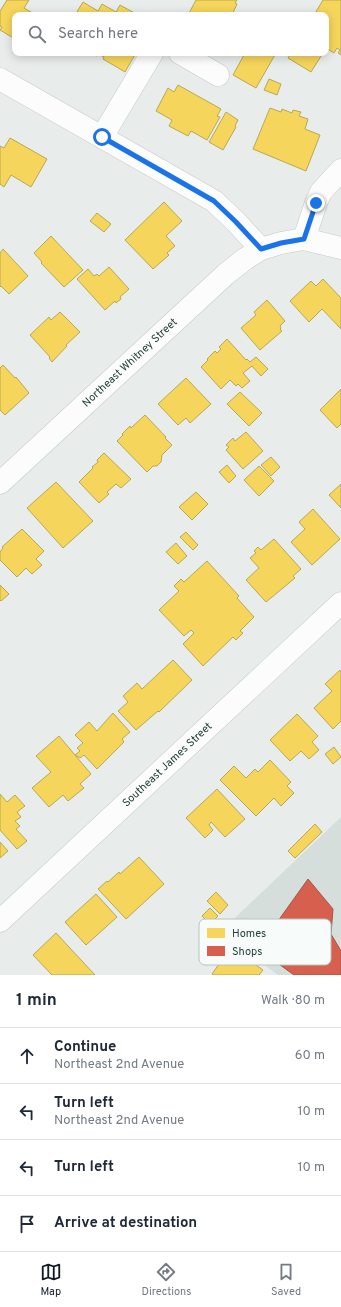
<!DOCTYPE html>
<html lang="en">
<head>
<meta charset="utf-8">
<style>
  body { margin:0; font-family:Overpass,sans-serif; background:#f2f2f3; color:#1f2937 }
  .stop { position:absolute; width:12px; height:12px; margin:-9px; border:3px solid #1a73e8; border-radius:50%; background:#fff }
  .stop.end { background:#1a73e8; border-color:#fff; box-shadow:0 1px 4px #0008 }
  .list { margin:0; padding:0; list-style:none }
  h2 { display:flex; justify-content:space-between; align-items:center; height:52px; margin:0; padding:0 16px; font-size:17px }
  h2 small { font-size:13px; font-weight:400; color:#747a83 }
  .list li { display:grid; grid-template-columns:26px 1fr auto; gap:12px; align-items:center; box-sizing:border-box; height:56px; padding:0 16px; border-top:1px solid #e0e1e3 }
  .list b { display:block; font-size:15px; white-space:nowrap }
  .list p { margin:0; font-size:13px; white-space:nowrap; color:#747a83 }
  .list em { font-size:13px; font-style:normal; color:#747a83 }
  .icon { flex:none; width:22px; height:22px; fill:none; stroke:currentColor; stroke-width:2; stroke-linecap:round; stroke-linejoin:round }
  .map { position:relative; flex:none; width:341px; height:975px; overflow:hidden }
  .search { position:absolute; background:#fff; box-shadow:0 2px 10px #0003; left:12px; right:12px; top:12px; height:44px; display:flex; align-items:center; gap:10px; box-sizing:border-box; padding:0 14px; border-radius:8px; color:#747a83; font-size:15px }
  .sheet { height:276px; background:#fff }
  nav { display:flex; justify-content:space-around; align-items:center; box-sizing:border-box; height:56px; border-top:1px solid #e0e1e3; background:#fff; font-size:11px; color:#747a83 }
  nav a { display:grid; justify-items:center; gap:2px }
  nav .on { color:#111827 }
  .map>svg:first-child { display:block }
  .built { fill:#d6dedb }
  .homes { fill:#f6d55c; stroke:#b7a952 }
  .shops { fill:#d6604d; stroke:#a15747 }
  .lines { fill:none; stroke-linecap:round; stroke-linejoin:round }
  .minor-casing { stroke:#c5cac8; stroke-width:23 }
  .minor { stroke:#fcfcfc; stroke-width:22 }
  .route { stroke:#1a73e8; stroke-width:5 }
  .labels { text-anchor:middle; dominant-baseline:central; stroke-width:4; stroke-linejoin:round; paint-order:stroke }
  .street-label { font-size:11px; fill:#24423a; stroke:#f7fbf9 }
  .key { fill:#f7fbf9; stroke:#b8c4c0; stroke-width:1 }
  .key-label { font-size:11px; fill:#24423a }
</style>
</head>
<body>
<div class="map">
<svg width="341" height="975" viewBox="0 0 341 975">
  <rect width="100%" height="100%" fill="#e8edeb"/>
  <path class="built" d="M341,817v158h-63l-58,-43z"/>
  <path class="homes" d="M7,0h22l-5,8 12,7h-21v24l-15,-9 2,-3 -2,-1v-15z
    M196,0h41l-2,3 2,1 -5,11h-44z
    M323,0h18v55l-3,-2 2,-3 -3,-2 -3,5 -8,-5v-33h-12z
    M83,2l15,9 4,-7 14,8 4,-7 18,10h-63z
    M91,53h45l-11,19 -22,-13 1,-2 -6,-3 -1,2z
    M245,53h31l-20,35 -23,-13z
    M291,53h32l-12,19 -23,-14z
    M269,79l12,5 -4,11 -13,-5z
    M178,85l43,24 -4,7 3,1 -13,23 -16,-9 -3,5 -19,-10 3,-6 -16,-9 12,-23 6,4z
    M270,108l11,4 1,-3 10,4 1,-3 8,2 -2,4 9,3 -3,10 15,6 -14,36 -53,-22z
    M226,112l12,8 -3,6 1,1 -13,23 -14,-8z
    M10,138l37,21 -16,28 -20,-12 -7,12 -4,-3v-38l4,2z
    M164,202l18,19 -16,15 9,10 -8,7 2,2 -16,14 -28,-29z
    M97,213l14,11 -7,8 -14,-11z
    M51,236l32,34 -19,17 -23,-24 1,-1 -8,-9z
    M3,249l25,27 -19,18 -8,-8 -1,1v-34z
    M109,267l20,22 -9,8 1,2 -5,4 -1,-2 -10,9 -28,-31 11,-10 6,7 3,-2 2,2z
    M323,279l18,19v31l-19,-20 -13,13 -19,-21 21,-20 5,5z
    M267,300l18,21 -5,5 1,2 -1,1 2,2 -22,19 -19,-22 15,-13 -2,-3z
    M60,312l20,20 -14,13 1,1 -15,16 -3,-4 1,-1 -20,-22 19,-18 2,3z
    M227,339l19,21 1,-1 3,3 6,-5 12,12 -7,7 -9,-10 -9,7 7,8 -8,7 -4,-4 -2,2 -6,-6 -9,9 -20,-22 7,-7 -1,-1 8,-8 2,2 4,-4 -2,-2z
    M3,365l12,13 1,-1 13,16 -24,22 -5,-5v-42z
    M186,378l25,26 -21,19 -4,-5 -8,7 -20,-21z
    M341,389v35l-4,4 -17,-18z
    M240,392l22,21 -13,13 -22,-22z
    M145,415l21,22 -1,1 7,7 -10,10 -1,7 -4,4h-4l-6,6 -30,-31 6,-6 -1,-1 8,-8 1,2z
    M246,432l17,19 -20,18 -17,-19 3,-3 -3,-2 7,-7 2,3z
    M104,453l27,26 -10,9 -5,-4 -9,8 2,2 -10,9 -20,-21 14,-14 -1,-1 6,-5 -1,-2z
    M271,457l9,10 -9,9 -10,-11z
    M227,465l9,11 -7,7 -10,-11z
    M259,466l15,15 -15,15 -15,-16z
    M56,482l37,39 -30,27 -36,-40z
    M341,484v24l-12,-13z
    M196,492l12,12 -16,16 -13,-13z
    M313,509l27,30 -28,26 -21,-23 14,-13 -6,-7z
    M22,529l22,22 -8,8 6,6 -10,9 -6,-6 -9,9 -17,-17v-8l3,-4 -1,-1z
    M186,532l12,13 -5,5 -13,-13z
    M274,539l27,30 -8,7 2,2 -29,24 -20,-22 13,-12 -9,-10 6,-5 -2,-2 4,-4 3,3z
    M176,543l11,13 -9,8 -12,-12z
    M207,561l32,35 -2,2 17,19 -14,14 3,2 -7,7 -3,-3 -30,29 -20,-22 11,-11 -3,-3 -7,6 -25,-26 20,-19 -5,-5 7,-7 3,3z
    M0,585l9,9 -8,7 -1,-1z
    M173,660l19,20 -33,32 -1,-1 -22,19 -18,-19 10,-9 -5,-6 14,-13 5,6z
    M340,670l1,2v49l-8,8 -19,-21 18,-17 -7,-7z
    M113,713l17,19 -8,7 2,3 -27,27 -13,-14 -4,3 -5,-3 5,-4 -3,-3 6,-5 -8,-8 14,-13 8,9z
    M297,714l21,22 -6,6 7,8 -10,9 -8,-8 -11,10 -20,-21z
    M59,736l32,38 -11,10 4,4 -16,13 -5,-6 -14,12 -17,-19 19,-16 -15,-16z
    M334,747l7,10 -8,7 -8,-10z
    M270,760l21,22 -4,4 7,7 -13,13 -7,-8 -18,18 -36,-36 14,-14 12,12 9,-9 3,3z
    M217,789l28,30 -20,18 -14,-15 -2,3 4,5 -8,8 -19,-20z
    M0,794l7,8 8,-7 10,11 -8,6 4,5 -6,4 5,5 -4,3 11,12 -10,8 -17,-19z
    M315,824l7,8 -27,26 -7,-7z
    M0,842l8,9 -8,7z
    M139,857l25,27 -38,35 -28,-30 9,-8 1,1 11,-10 1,2z
    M216,892l12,13 -8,9 -13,-13z
    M96,894l21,23 -31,28 -21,-23z
    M210,908l8,8 -8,8 -8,-8z
    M56,933l39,42h-43l-19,-20z
    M231,947l32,23 -4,5h-45l-2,-1z"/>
  <path class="shops" d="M308,879l25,30 -2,25 10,17v24h-47l-36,-26z"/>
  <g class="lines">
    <defs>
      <g id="minor">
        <path d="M180,53l38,22"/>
        <path d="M0,79l214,122 22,21 25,27"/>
        <path d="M102,137l50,-84"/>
        <path d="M304,239l12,-36 5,-11 20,-22"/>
        <path id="s1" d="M0,483l226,-209 19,-15 16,-10 20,-6 23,-4 37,9"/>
        <path id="s2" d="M0,921l341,-318"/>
      </g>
    </defs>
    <use href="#minor" class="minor-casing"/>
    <use href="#minor" class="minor"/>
  </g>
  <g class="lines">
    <path class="route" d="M102,137l112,64 22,21 25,27 20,-6 23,-4 12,-36"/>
  </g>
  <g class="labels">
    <g class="street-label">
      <text stroke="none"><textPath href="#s1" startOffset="177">Northeast Whitney Street</textPath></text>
      <text stroke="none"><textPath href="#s2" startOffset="229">Southeast James Street</textPath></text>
    </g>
  </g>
  <rect x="199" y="919" width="132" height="46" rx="6" class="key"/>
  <rect x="207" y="928" width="18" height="10" fill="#f6d55c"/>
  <rect x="207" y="946" width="18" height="10" fill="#d6604d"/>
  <g class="key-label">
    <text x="232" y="937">Homes</text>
    <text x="232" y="955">Shops</text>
  </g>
</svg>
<div class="stop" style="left:102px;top:137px"></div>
<div class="stop end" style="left:316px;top:203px"></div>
<div class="search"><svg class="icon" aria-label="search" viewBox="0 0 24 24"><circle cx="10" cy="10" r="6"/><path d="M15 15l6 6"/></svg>Search here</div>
</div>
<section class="sheet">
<h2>1 min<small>Walk · 80 m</small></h2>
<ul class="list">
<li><svg class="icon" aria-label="ahead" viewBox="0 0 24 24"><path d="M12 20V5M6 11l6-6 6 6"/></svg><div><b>Continue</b><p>Northeast 2nd Avenue</p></div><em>60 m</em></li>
<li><svg class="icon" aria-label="left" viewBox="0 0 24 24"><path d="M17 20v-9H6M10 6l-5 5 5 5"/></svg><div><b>Turn left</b><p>Northeast 2nd Avenue</p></div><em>10 m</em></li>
<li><svg class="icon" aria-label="left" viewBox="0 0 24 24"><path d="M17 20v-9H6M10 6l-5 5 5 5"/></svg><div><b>Turn left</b></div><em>10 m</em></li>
<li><svg class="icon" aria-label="arrive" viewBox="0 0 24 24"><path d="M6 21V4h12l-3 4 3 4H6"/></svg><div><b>Arrive at destination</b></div></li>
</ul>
</section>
<nav>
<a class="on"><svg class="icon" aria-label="map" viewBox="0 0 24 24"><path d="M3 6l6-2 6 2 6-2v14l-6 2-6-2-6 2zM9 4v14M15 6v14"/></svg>Map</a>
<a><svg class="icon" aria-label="directions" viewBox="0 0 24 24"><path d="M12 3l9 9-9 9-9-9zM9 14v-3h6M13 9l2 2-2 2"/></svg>Directions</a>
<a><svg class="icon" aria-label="saved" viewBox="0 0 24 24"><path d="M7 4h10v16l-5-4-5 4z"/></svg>Saved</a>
</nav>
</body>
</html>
